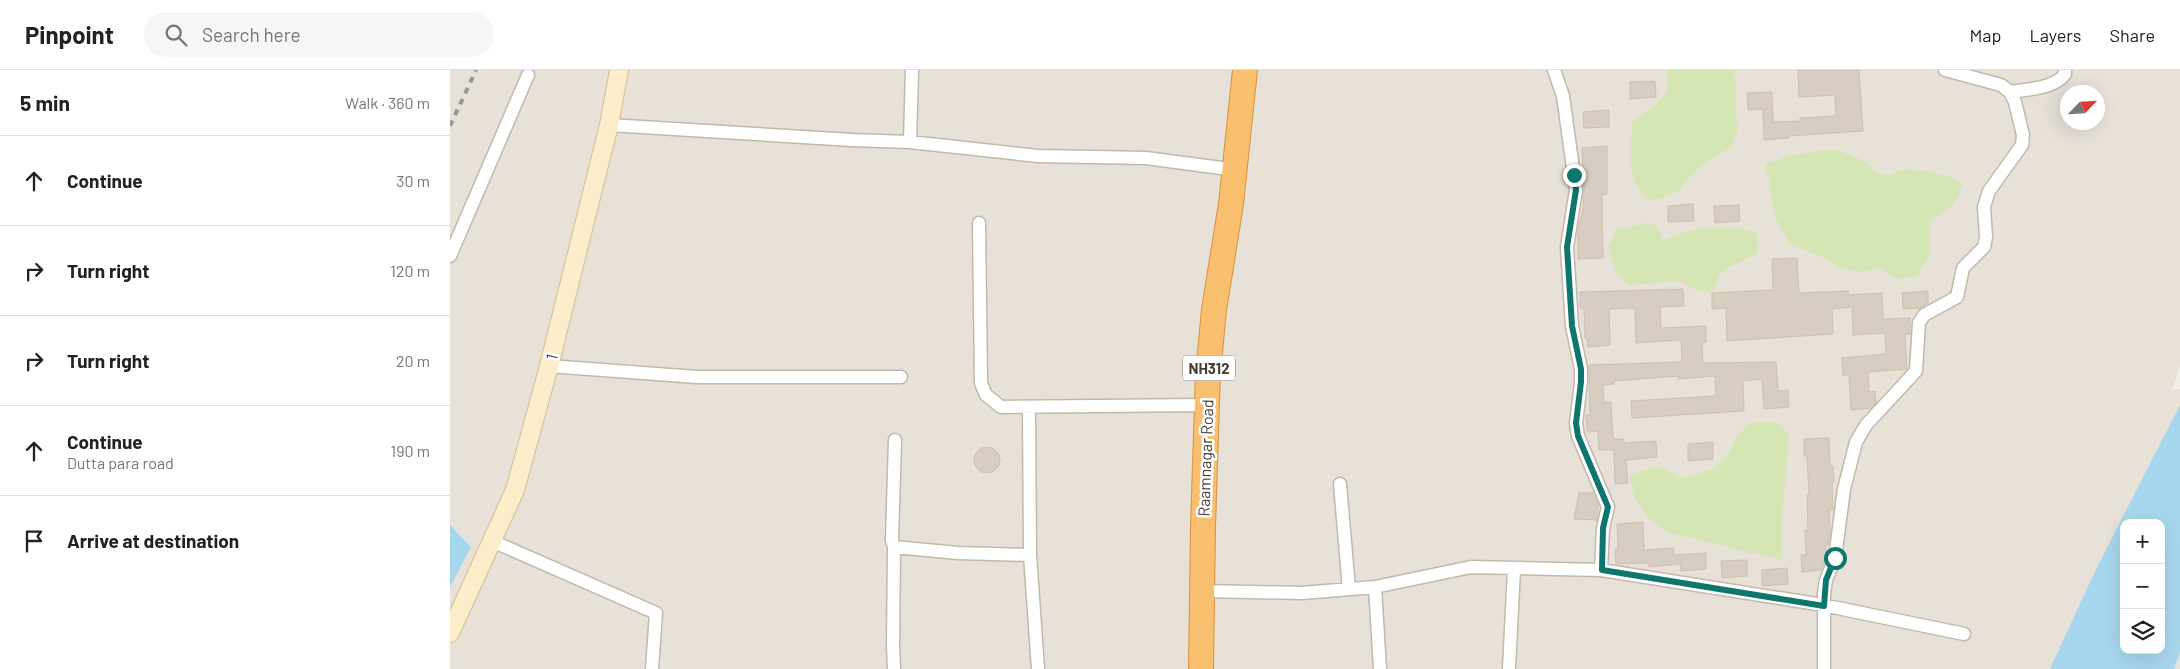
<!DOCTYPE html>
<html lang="en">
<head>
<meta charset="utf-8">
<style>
  body { margin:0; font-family:Barlow,sans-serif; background:#f6f6f6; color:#222 }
  .controls { position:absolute; right:15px; bottom:15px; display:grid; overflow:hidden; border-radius:10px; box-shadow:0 5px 20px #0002 }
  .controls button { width:45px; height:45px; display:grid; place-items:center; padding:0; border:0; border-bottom:1px solid #e0e0e0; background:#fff; color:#222; font:25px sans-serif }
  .compass { position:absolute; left:1610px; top:15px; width:45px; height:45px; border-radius:50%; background:#fff; box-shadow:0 5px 20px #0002; rotate:65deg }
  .stop { position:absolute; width:15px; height:15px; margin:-11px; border:4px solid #0f766e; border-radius:50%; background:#fff }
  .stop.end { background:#0f766e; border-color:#fff; box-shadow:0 1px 5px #0008 }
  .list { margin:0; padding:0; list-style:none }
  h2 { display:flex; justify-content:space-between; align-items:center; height:65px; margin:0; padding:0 20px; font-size:21px }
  h2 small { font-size:16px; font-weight:400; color:#767676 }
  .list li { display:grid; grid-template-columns:32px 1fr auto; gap:15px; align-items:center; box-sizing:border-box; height:90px; padding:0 20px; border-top:1px solid #e0e0e0 }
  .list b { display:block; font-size:19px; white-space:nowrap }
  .list p { margin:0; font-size:16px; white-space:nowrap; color:#767676 }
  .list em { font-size:16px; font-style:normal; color:#767676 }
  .icon { flex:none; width:28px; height:28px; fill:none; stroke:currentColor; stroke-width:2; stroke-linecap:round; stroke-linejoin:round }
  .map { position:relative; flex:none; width:1730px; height:599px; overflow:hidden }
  header { display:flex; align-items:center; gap:30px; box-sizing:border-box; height:70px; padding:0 25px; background:#fff; border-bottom:1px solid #e0e0e0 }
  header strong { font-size:24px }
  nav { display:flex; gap:28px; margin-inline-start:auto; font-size:18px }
  .search { width:350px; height:45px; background:#f6f6f6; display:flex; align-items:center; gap:12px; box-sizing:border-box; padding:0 18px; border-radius:28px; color:#767676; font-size:19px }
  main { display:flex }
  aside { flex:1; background:#fff }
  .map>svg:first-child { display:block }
  .residential { fill:#e7e1d7; fill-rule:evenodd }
  .green { fill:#d3e6b3 }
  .water { fill:#a7d7ee; fill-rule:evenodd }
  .building { fill:#d8cdc1; stroke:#cfc1b1 }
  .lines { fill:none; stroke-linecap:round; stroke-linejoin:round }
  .street-casing { stroke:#c2b9ae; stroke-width:15 }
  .secondary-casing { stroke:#d2be99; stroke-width:20 }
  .highway-casing { stroke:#d8923e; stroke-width:26 }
  .street { stroke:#fff; stroke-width:12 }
  .secondary { stroke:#fdecc9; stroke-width:18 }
  .highway { stroke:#f8bf6e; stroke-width:24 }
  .rail { stroke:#979797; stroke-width:4; stroke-dasharray:6 6; stroke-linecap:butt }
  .route { stroke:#0f766e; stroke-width:6 }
  .labels { text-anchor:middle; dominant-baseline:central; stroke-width:5; stroke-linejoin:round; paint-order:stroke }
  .shield { fill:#fff; stroke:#7e7973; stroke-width:1 }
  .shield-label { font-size:15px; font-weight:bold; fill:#473f37 }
  .street-label { font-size:16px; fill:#473f37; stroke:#fff }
</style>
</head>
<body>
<header>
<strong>Pinpoint</strong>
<div class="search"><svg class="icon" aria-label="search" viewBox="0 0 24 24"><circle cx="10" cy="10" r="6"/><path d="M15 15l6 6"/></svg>Search here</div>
<nav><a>Map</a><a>Layers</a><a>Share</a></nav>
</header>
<main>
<aside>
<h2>5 min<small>Walk · 360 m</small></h2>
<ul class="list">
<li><svg class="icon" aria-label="ahead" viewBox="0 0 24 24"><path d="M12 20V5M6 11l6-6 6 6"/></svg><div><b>Continue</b></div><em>30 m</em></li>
<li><svg class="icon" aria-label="right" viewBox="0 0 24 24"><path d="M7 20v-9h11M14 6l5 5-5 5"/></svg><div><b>Turn right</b></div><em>120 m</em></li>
<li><svg class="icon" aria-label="right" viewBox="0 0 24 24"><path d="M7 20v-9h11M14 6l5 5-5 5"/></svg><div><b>Turn right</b></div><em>20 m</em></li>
<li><svg class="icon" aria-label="ahead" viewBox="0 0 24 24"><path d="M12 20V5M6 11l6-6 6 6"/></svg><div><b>Continue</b><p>Dutta para road</p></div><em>190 m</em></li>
<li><svg class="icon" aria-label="arrive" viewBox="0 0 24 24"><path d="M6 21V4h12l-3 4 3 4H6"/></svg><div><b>Arrive at destination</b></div></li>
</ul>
</aside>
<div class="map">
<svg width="1730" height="599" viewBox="0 0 1730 599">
  <rect width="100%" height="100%" fill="#f3efe8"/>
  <path class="residential" d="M0,0h1730v296l-8,23h8v280h-1730zM1618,22h30v30h-30zM1674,453h37v127h-37z"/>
  <path class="green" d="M1217,0h68l2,61 -5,16c-20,11 -40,22 -51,43l-30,11c-27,-18 -19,-51 -19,-79l27,-20 8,-12z
    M1377,80h11l30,13 8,10 14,2 11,-5 30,1 19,6 13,8 -9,19 -25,19v34l-12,19 -20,3 -18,-11 -20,4 -19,-4 -18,-11 -32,-12 -15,-28 -9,-53 22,-8z
    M1195,153l13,3 5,14c33,-14 59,-16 94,-8l1,21 -37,18 -9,22 -19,-4 -12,-8 -52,4 -12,-11 -9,-27 8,-17z
    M1325,352l14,12 -7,84v42l-115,-28 -20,-15 -12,-19 -6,-23 29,-9 25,12 32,-10 13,-13 8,-17 13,-15z"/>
  <path class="water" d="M1730,335v247l-6,17h-124l46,-100zM1674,453h37v127h-37z
    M0,455l21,22 -21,40z"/>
  <path class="building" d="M1348,0h61l4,61 -74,5v2l-25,2 -1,-31 -15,1 -1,-17 25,-1 1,30 27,-1v-3l36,-2 -1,-21 -36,2z
    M1205,11l1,16 -26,2v-17z
    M1159,40v17l-25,1 -1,-16z
    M1157,76v48l-5,1 1,63 -25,1v-29l5,-20 1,-19 -2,-43z
    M1243,134l1,17 -26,1v-16z
    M1289,135l1,16 -25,2 -1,-17z
    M1347,188l2,35 49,-2 1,4 33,-2 1,26 27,-1v16l-5,1 2,34 -39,3 1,20 6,-1 1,12 -6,5 -19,2 -2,-35h-6l-1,-17 44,-4 -1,-21 -32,2 -1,-28 -20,2 1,25 -106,7 -1,-33 -14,1v-16l61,-3 -1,-31z
    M1233,219l1,17 -24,1 1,21 45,-2v16l-4,1 1,20 73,-1 2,29 10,-1 1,17 -25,2 -2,-30 -19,2 1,30 -112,7 -1,-17 85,-5 -1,-20 -37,3v-3l-64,5v3l-11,1 1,17h7l2,37h11v4l32,-2 1,16 -31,3 2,23 -13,1 -1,-34h-15l-1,-19 -11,1 -1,-17h4l-1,-50 93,-3 -1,-22 -45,3 -1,-35 -26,1 1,36 -22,2 -1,-9h-2l-1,-29h-4v-17z
    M1478,221v12l-8,5 -17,1 -1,-16z
    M1379,368l1,28h3l1,16 -2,1 1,27h-4l1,22 -2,13h-2v12l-5,13 -19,2 -1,-17h5l-1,-25h3l-1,-35h2l-2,-39h-3v-17z
    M1263,372v17l-25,2v-17z
    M524 390a13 13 0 1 1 26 0a13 13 0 1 1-26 0Z
    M1129,423h14l5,12 -1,15 -23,-1z
    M1193,452l1,28 30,-2v7l32,-2v16l-25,2 -1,-7 -31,3v-4l-33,1 -1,-15h3l-1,-25z
    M1297,490v16l-25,2 -1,-17z
    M1337,498l1,16 -26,2v-16z"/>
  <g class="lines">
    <defs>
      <path id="street" d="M1104,0l9,26 13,94 -9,57 5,79 9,43v13l-5,41 2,13 30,71 -5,21 -2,42
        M1560,22c18,-3 44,-3 55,-18v-4
        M159,55l243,15 58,2 128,14 108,2 90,12
        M460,72l2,-72
        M529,153l2,160 5,12 15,12 206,-2
        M0,186l78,-181
        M99,296l148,11h204
        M579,337l1,148 8,114
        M890,414l9,105
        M42,471l164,72 -4,56
        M444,477l64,6 72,2
        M925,517l5,82
        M753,521l99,2 73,-6 96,-20 130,3 222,35 141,29
        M444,599l-1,-24 1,-98 -2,-7 3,-100
        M1059,599l5,-100
        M1374,599v-76l2,-13 9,-22 9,-69 12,-47 10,-17 50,-54 3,-48 5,-8 33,-18 6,-29 21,-21 2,-10 -2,-30 5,-16 33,-46 1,-10 -8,-33 -5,-10 -9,-7 -56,-15"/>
      <path id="secondary" d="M0,563l65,-143 34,-124 60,-241 10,-55"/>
      <path id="highway" d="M751,599l2,-143 5,-153 6,-63 17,-106 14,-134"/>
    </defs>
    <use href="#street" class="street-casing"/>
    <use href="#secondary" class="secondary-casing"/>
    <use href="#highway" class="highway-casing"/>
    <use href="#street" class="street"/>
    <use href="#secondary" class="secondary"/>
    <use href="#highway" class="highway"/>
    <path class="rail" d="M0,56l26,-56"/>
  </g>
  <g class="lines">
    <path class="route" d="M1124,105l2,15 -9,57 5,79 9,43v13l-5,41 2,13 30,71 -5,21 -1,42 222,36 2,-26 9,-22"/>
  </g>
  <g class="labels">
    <rect class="shield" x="733" y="285.5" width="52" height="25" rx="4"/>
    <g class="shield-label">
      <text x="759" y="298">NH312</text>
    </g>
    <g class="street-label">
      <text transform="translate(101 287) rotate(-76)">1</text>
      <text transform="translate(755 388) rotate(-88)">Raamnagar Road</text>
    </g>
  </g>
</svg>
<div class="controls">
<button>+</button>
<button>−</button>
<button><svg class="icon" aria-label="layers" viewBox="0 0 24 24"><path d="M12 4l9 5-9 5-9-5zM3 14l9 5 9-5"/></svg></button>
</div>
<svg class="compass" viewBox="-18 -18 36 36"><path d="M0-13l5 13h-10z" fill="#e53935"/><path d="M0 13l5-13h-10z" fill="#767676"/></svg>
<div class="stop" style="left:1385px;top:488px"></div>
<div class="stop end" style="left:1124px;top:105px"></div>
</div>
</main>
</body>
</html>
